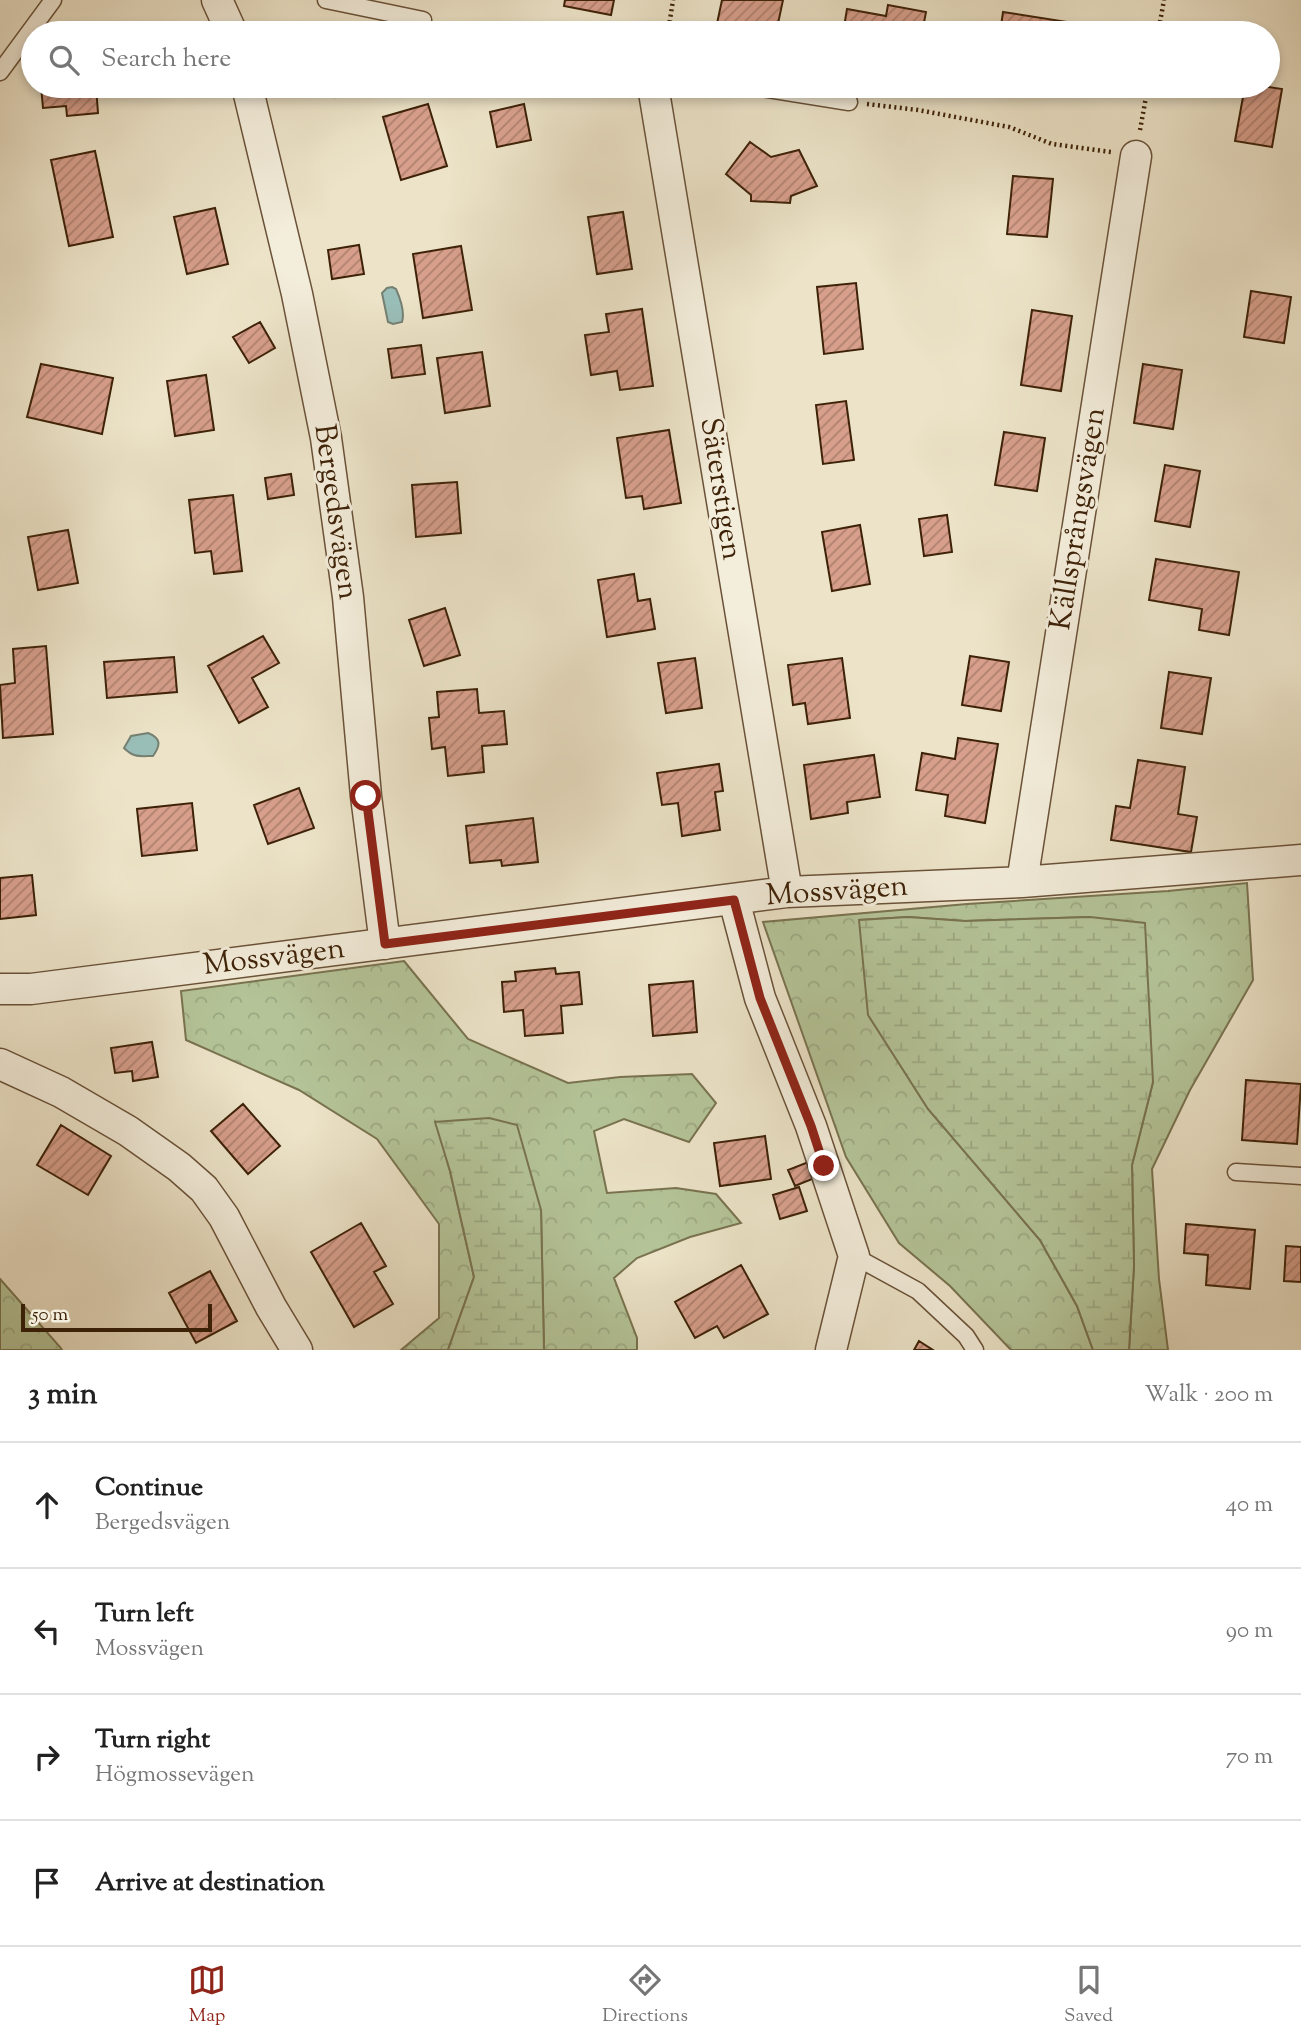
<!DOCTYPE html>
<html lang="en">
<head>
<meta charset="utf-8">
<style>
  body { margin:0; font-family:"Sorts Mill Goudy",serif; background:#f6f6f6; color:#222 }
  .scale { position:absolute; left:21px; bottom:18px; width:191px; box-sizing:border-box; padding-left:7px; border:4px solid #3e2208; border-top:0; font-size:19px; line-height:24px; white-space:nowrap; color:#3e2208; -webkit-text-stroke:5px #f3eddb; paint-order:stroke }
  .stop { position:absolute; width:21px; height:21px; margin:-16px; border:5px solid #8f2418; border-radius:50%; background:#fff }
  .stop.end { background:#8f2418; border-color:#fff; box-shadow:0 2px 7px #0008 }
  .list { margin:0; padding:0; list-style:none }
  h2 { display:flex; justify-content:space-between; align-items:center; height:91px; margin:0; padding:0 28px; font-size:30px }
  h2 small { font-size:23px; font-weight:400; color:#767676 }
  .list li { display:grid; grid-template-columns:46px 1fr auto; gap:21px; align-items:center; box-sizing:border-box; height:126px; padding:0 28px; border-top:2px solid #e0e0e0 }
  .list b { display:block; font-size:26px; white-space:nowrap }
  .list p { margin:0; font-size:23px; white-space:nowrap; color:#767676 }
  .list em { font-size:23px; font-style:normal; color:#767676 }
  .icon { flex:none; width:38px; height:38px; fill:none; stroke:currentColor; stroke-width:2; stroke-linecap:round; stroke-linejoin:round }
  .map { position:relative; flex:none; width:1301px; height:1350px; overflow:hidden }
  .search { position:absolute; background:#fff; box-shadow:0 4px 10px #0003; left:21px; right:21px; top:21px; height:77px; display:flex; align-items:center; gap:18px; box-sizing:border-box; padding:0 24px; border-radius:38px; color:#767676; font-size:26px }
  .sheet { height:595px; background:#fff }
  nav { display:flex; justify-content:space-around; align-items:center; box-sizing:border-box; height:98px; border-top:2px solid #e0e0e0; background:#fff; font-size:19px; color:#767676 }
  nav a { display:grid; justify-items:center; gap:4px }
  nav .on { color:#8f2418 }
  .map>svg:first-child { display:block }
  .forest { fill:url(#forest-crowns); stroke:#797350; stroke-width:2 }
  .wetland { fill:url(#wetland-marsh); stroke:#797350; stroke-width:2 }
  .water { fill:#99beb8; stroke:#758072; stroke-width:2 }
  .building { fill:url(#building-hatch); stroke:#3e2208; stroke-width:2 }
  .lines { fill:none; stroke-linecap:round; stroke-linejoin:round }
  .service-casing { stroke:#6a5238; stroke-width:19 }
  .minor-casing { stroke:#6a5238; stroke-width:33 }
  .path { stroke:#3e2208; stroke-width:4.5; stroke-dasharray:2 3.5; stroke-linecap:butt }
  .service { stroke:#f3eddb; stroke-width:16 }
  .minor { stroke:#f3eddb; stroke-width:30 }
  .route { stroke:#8f2418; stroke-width:9 }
  .labels { text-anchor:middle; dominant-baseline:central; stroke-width:6; stroke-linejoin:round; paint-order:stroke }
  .street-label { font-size:30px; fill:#3e2208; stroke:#f3eddb }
</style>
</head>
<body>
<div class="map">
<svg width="1301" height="1350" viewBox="0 0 1301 1350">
  <defs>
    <pattern id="forest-crowns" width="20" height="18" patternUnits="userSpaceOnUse" patternTransform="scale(1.75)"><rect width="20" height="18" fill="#b4c498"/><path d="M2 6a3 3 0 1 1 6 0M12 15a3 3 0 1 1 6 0" fill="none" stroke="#9ca882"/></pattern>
    <pattern id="wetland-marsh" width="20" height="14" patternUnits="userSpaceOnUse" patternTransform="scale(1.75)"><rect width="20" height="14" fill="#b4c498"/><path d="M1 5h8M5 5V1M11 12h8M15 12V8" fill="none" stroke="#9ca882"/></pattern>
    <pattern id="building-hatch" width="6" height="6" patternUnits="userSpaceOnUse" patternTransform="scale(1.75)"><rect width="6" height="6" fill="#d79f8c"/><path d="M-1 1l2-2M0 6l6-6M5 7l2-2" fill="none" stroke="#b08170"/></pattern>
  </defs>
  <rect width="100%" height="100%" fill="#ece3c8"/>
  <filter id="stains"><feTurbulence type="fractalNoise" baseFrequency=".00286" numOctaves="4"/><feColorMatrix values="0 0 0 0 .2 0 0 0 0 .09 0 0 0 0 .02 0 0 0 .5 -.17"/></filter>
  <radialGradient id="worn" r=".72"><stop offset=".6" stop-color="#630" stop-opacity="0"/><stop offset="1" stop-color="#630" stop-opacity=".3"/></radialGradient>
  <path class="forest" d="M1247,883l6,97 -63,110 -38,79 7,110 9,71h-39l5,-84 -2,-101 21,-83 -63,-165 -125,4 -57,-4 -48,3 9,96 59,93 112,131 37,66 16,44h-82l-61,-64 -51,-43 -53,-86 -83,-235 204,-18 201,-13z
    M404,961l64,78 100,44 52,-6 72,-3 24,29 -27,39 -65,-23 -30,12 13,62 69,-5 40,6 25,29 -51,14 -53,21 -23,20 23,60v12h-93l-3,-140 -105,-88 14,49 24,106 -26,73h-47l38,-32v-94l-62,-85 -78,-49 -113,-50 -5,-49z
    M0,1279l60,68 2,3h-62z"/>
  <path class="wetland" d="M908,917l57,4 125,-4 55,6 8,159 -21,83 2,101 -5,84h-36l-16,-44 -37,-66 -112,-131 -60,-94 -9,-95z
    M489,1118l28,7 24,85 3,140h-96l26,-73 -24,-106 -15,-49z"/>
  <path class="water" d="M392,287l4,2c4,9 9,23 6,33l-9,2 -5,-2 -6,-29 5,-5z
    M148,733c13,5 13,12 5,23 -14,0 -19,2 -29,-8l7,-12z"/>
  <path class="building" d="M565,0h49l-3,15 -47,-9z
    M722,0h61l-7,33h-61z
    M888,5l38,7 -4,21h-79l4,-24 39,7z
    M1003,12l77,12 -1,9h-79z
    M41,86h55l2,27 -31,3 -1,-10 -23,2z
    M333,86h31l1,6 -30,5z
    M1245,86h16l21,3 -10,58 -37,-6z
    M428,104l19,62 -46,14 -18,-63z
    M524,104l7,36 -34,7 -7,-35z
    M750,142l21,15 28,-7 18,36 -26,10 -1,7 -39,-2v-6l-25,-21z
    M95,151l18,86 -44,9 -18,-86z
    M1013,176l40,3 -6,58 -40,-3z
    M215,208l13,56 -41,10 -13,-57z
    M623,212l9,57 -35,5 -9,-57z
    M359,245l5,29 -32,5 -4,-29z
    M461,246l11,64 -49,8 -10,-64z
    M856,283l7,66 -39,5 -7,-67z
    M1251,291l40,6 -7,46 -40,-6z
    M642,309l11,77 -33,4 -3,-19 -26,4 -6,-40 24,-3 -3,-18z
    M1032,310l40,6 -11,75 -40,-6z
    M260,322l15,26 -26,15 -16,-26z
    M421,345l4,29 -33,4 -4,-29z
    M482,352l8,54 -45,7 -8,-55z
    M41,364l72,14 -11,56 -75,-17z
    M1143,364l39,6 -9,59 -39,-6z
    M206,375l8,55 -39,6 -8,-55z
    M846,401l8,59 -31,4 -7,-59z
    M669,430l12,73 -37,6 -2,-13 -16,2 -9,-60z
    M1004,432l41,6 -8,53 -42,-6z
    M1165,465l35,6 -10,56 -35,-6z
    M291,474l3,21 -26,4 -3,-21z
    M457,482l4,51 -45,4 -4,-52z
    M233,495l9,76 -28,3 -3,-23 -16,2 -6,-53z
    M947,515l5,37 -28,4 -5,-37z
    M860,525l10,59 -38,7 -10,-59z
    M68,530l10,53 -40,7 -10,-53z
    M1156,559l83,13 -10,63 -30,-5 3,-21 -53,-9z
    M634,574l4,27 12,-2 5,30 -48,8 -9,-57z
    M445,608l15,47 -36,11 -15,-46z
    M263,636l16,27 -27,15 16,29 -29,16 -31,-57z
    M46,646l7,88 -50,4 -3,-53 15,-2 -2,-34z
    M970,656l39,6 -8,49 -39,-6z
    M174,657l3,35 -70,6 -3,-36z
    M695,658l7,50 -36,5 -8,-50z
    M842,658l8,60 -42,6 -3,-21 -12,2 -5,-40z
    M1169,672l42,6 -9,56 -41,-6z
    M477,689l2,24 25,-2 3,33 -25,2 2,26 -36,4 -3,-29 -13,2 -3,-31 10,-1 -2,-25z
    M958,738l40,6 -13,79 -40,-7 3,-21 -32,-5 6,-37 33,6z
    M874,755l6,42 -33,5 1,11 -37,6 -7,-54z
    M1138,760l47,7 -7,47 19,3 -6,35 -80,-12 5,-34 14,2z
    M719,764l4,27 -8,1 5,38 -38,6 -4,-33 -16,2 -5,-32z
    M299,788l15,40 -46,16 -14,-39z
    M192,803l5,47 -55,6 -5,-47z
    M533,818l5,44 -36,4 -1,-6 -31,3 -4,-37z
    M32,875l4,40 -36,4v-41z
    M555,968l1,6 23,-2 3,32 -21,2 2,27 -38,3 -2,-26 -19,2 -2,-30 14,-1 -1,-9z
    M693,981l4,51 -44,4 -4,-51z
    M152,1042l6,35 -25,4 -1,-10 -17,2 -4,-25z
    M1246,1080l55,4 -4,60 -55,-4z
    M243,1104l37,42 -32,28 -37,-43z
    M61,1125l50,31 -23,39 -51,-30z
    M765,1136l6,43 -51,7 -6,-43z
    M811,1161l6,16 -22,9 -7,-16z
    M799,1187l8,24 -27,8 -7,-24z
    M361,1223l25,43 -12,6 19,32 -39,23 -43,-75z
    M1186,1224l69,6 -5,59 -44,-4 2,-30 -24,-2z
    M1286,1246l15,1v35l-17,-1z
    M741,1265l27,49 -44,24 -7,-12 -22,12 -20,-36z
    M210,1271l27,50 -41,22 -27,-50z
    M919,1341l14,9h-19z"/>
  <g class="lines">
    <defs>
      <path id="service" d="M326,0l97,20
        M0,72l53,-72
        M748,86l101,16
        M1236,1172l65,4
        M854,1256l64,35 48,45 9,14"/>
      <path id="minor" d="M217,0l15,33
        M247,86l50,208 29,144 22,159 18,199 19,148
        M653,86l134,806
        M1022,882l114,-726
        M734,900l26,98 51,128 43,130 -23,94
        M0,989h31l756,-97 235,-10 279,-22
        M0,1064l61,28 67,39 51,36 25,22 20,28 47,90 26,43"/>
    </defs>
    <use href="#service" class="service-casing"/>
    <use href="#minor" class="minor-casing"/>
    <path class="path" d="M441,25l30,8
      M668,33l5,-33
      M1158,33l6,-33
      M867,104l51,6 91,17 43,17 59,8
      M1140,130l8,-44"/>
    <use href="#service" class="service"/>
    <use href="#minor" class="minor"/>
  </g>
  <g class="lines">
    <path class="route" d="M366,796l19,148 349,-44 26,98 51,128 13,40"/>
  </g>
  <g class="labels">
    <g class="street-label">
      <text transform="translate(720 489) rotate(81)">Säterstigen</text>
      <text transform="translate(335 512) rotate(82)">Bergedsvägen</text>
      <text transform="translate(1079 519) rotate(-81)">Källsprångsvägen</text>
      <text transform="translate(837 892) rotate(-4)">Mossvägen</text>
      <text transform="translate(274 958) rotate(-7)">Mossvägen</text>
    </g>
  </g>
  <rect width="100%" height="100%" filter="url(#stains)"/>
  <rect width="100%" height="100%" fill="url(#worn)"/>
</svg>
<div class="scale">50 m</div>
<div class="stop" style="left:366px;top:796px"></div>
<div class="stop end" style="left:824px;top:1166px"></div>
<div class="search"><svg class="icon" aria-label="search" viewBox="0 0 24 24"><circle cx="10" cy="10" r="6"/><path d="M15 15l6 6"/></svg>Search here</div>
</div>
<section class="sheet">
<h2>3 min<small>Walk · 200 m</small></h2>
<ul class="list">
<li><svg class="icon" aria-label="ahead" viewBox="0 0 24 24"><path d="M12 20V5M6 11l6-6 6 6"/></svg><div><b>Continue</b><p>Bergedsvägen</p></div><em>40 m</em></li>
<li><svg class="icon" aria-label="left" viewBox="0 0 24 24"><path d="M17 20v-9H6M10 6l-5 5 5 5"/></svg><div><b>Turn left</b><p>Mossvägen</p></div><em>90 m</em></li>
<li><svg class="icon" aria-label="right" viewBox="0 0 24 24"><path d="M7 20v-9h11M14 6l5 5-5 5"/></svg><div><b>Turn right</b><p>Högmossevägen</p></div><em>70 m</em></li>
<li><svg class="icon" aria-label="arrive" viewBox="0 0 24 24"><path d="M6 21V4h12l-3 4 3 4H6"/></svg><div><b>Arrive at destination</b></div></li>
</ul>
</section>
<nav>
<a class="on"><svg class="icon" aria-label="map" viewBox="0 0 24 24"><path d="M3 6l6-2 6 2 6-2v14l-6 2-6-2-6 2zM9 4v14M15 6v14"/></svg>Map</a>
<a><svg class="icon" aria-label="directions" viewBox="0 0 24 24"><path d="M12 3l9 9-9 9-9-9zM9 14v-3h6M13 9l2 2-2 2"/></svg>Directions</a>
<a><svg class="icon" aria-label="saved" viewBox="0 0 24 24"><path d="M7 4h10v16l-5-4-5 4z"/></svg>Saved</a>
</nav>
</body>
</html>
